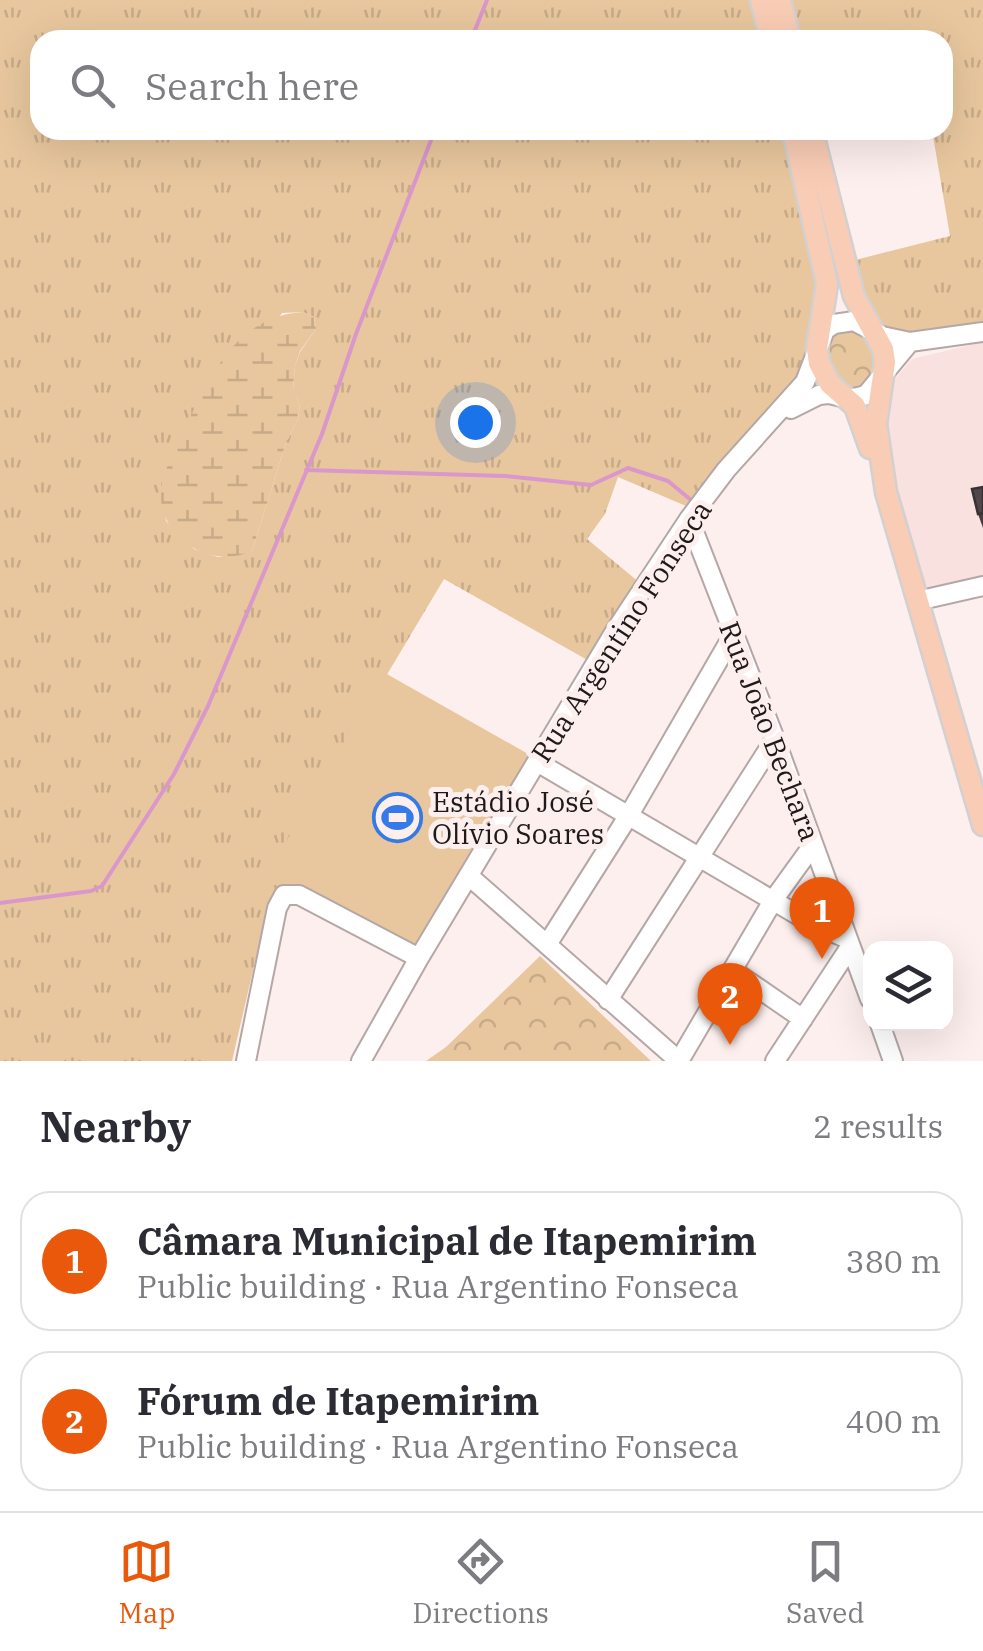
<!DOCTYPE html>
<html lang="en">
<head>
<meta charset="utf-8">
<style>
  body { margin:0; font-family:"IBM Plex Serif",serif; background:#f7f7f7; color:#2b2b33 }
  .controls { position:absolute; right:30px; bottom:30px; display:grid; overflow:hidden; border-radius:20px; box-shadow:0 10px 40px #0002 }
  .controls button { width:90px; height:90px; display:grid; place-items:center; padding:0; border:0; border-bottom:2px solid #e1e1e2; background:#fff; color:#2b2b33; font:50px sans-serif }
  .you { position:absolute; left:475px; top:422px; width:35px; height:35px; margin:-25px; border:8px solid #fff; border-radius:50%; background:#1a73e8; box-shadow:0 0 0 15px #1a73e833 }
  .badge { display:grid; place-items:center; width:65px; height:65px; border-radius:50%; background:#ea580c; color:#fff; font-size:32px; font-weight:700 }
  .pin { position:absolute; translate:-50% -82px; filter:drop-shadow(0 2px 5px #0008) }
  .pin::after { content:''; position:absolute; top:52px; width:35px; height:30px; background:inherit; clip-path:polygon(0 0,100% 0,50% 100%) }
  .list { margin:0; padding:0; list-style:none }
  h2 { display:flex; justify-content:space-between; align-items:center; height:130px; margin:0; padding:0 40px; font-size:42px }
  h2 small { font-size:32px; font-weight:400; color:#7c7c81 }
  .list li { display:grid; grid-template-columns:65px 1fr auto; gap:30px; align-items:center; box-sizing:border-box; height:140px; margin:0 20px 20px; padding:0 20px; border:2px solid #e1e1e2; border-radius:30px }
  .list b { display:block; font-size:38px; white-space:nowrap }
  .list p { margin:0; font-size:32px; white-space:nowrap; color:#7c7c81 }
  .list em { font-size:32px; font-style:normal; color:#7c7c81 }
  .icon { flex:none; width:55px; height:55px; fill:none; stroke:currentColor; stroke-width:2; stroke-linecap:round; stroke-linejoin:round }
  .map { position:relative; flex:none; width:983px; height:1061px; overflow:hidden }
  .search { position:absolute; background:#fff; box-shadow:0 10px 40px #0002; left:30px; right:30px; top:30px; height:110px; display:flex; align-items:center; gap:25px; box-sizing:border-box; padding:0 35px; border-radius:30px; color:#7c7c81; font-size:38px }
  .sheet { height:450px; background:#fff }
  nav { display:flex; justify-content:space-around; align-items:center; box-sizing:border-box; height:140px; border-top:2px solid #e1e1e2; background:#fff; font-size:28px; color:#7c7c81 }
  nav a { display:grid; justify-items:center; gap:5px }
  nav .on { color:#ea580c }
  .map>svg:first-child { display:block }
  .built { fill:#f8e1df }
  .grass { fill:url(#grass-tufts); fill-rule:evenodd }
  .forest { fill:url(#forest-crowns) }
  .wetland { fill:url(#wetland-marsh) }
  .pitch { fill:#e8c79e }
  .lines { fill:none; stroke-linecap:round; stroke-linejoin:round }
  .stream { stroke:#d997cc; stroke-width:4 }
  .minor-casing { stroke:#b4a7a6; stroke-width:22 }
  .major-casing { stroke:#d2d1d1; stroke-width:25 }
  .minor { stroke:#fff; stroke-width:18 }
  .major { stroke:#f9ccb5; stroke-width:20 }
  .wall { fill:#463d40 }
  .building { fill:#51474a; stroke:#393234; stroke-width:2.5 }
  .labels { text-anchor:middle; dominant-baseline:central; stroke-width:10; stroke-linejoin:round; paint-order:stroke }
  .street-label { font-size:28px; fill:#1f1a1a; stroke:#fdefed }
  .poi-label { font-size:28px; fill:#1f1a1a; stroke:#fdefed; text-anchor:start }
</style>
</head>
<body>
<div class="map">
<svg width="983" height="1061" viewBox="0 0 983 1061">
  <defs>
    <pattern id="grass-tufts" width="24" height="20" patternUnits="userSpaceOnUse" patternTransform="scale(2.5)"><rect width="24" height="20" fill="#e8c79e"/><path d="M3 7l-1-3M5 7V3M7 7l1-3M15 17l-1-3M17 17v-4M19 17l1-3" fill="none" stroke="#c7aa88"/></pattern>
    <pattern id="forest-crowns" width="20" height="18" patternUnits="userSpaceOnUse" patternTransform="scale(2.5)"><rect width="20" height="18" fill="#e8c79e"/><path d="M2 6a3 3 0 1 1 6 0M12 15a3 3 0 1 1 6 0" fill="none" stroke="#c7aa88"/></pattern>
    <pattern id="wetland-marsh" width="20" height="14" patternUnits="userSpaceOnUse" patternTransform="scale(2.5)"><rect width="20" height="14" fill="#e8c79e"/><path d="M1 5h8M5 5V1M11 12h8M15 12V8" fill="none" stroke="#c7aa88"/></pattern>
  </defs>
  <rect width="100%" height="100%" fill="#fdefed"/>
  <path class="built" d="M983,342v235l-62,14 -22,-76 -17,-101 11,-33 19,-22z"/>
  <path class="grass" d="M0,0h752l10,40h-722v90h744l35,152 -7,62 -15,38 -17,27 -94,97 -68,-29 -13,37 -18,25 53,44 -49,79 -147,-83 -173,290 13,10 -20,44 -32,138h-232zM303,312l11,5 2,12 -16,23 -5,14 -2,23 7,16 -2,14 -12,24 -34,108 -34,6 -24,-8 -28,-28 -5,-33 121,-175z
    M787,0h196v322l-81,15 -26,-7 -25,-69 99,-25 -18,-106h11v-90h-146z"/>
  <path class="forest" d="M858,330c22,21 29,63 -12,59 -16,-18 -27,-34 -15,-57z
    M540,956l111,105h-225l20,-14z"/>
  <path class="wetland" d="M303,312l11,5 2,12 -16,22 -5,15 -2,22 7,17 -2,14 -12,24 -34,108c-42,19 -95,-13 -91,-62 2,-19 15,-40 23,-58 25,-54 52,-115 119,-119z"/>
  <path class="pitch" d="M385,673l145,82 -116,200 -150,-76z"/>
  <g class="lines">
    <path class="stream" d="M471,40l16,-40
      M306,470l199,6 86,9 37,-17 40,13 23,19
      M0,903l91,-12 11,-5 72,-112 34,-68 114,-272 34,-100 79,-204"/>
    <defs>
      <path id="minor" d="M791,409l28,-14 10,-1 21,5 16,-4 44,-53
        M689,519l86,220 95,260
        M917,601l66,-15
        M537,762l276,162 35,15
        M469,876l210,185
        M548,943l81,-128 104,-180
        M732,970l71,49
        M608,1000l167,-261
        M880,1024l13,37
        M246,1061l31,-153 7,-13h15l120,63
        M361,1061l58,-103 198,-330 72,-109 37,-49 79,-88 20,-52 9,-6 20,-3 28,15 28,6 73,-10
        M679,1061l95,-162 39,-54
        M775,1061l75,-114"/>
      <path id="major" d="M761,0l10,40
        M780,0l10,40
        M793,130l34,154 -10,65 2,14 11,21 25,22 15,42
        M812,130l42,166 29,53 2,13 -9,62 10,68 97,333"/>
    </defs>
    <use href="#minor" class="minor-casing"/>
    <use href="#major" class="major-casing"/>
    <use href="#minor" class="minor"/>
    <use href="#major" class="major"/>
  </g>
  <path class="wall" d="M983,487v41l-5,-14z"/>
  <path class="building" d="M983,487v26l-5,1 -6,-25z"/>
  <defs>
    <symbol id="stadium-ring" viewBox="-11 -11 22 22"><circle r="9.5" fill="#fdefed" stroke="#367ae8" stroke-width="1.5"/><path d="M0-5a6.5 5 0 1 0 0 10a6.5 5 0 1 0 0-10ZM-3.5-1.8h7v3.6h-7Z" fill="#367ae8"/></symbol>
  </defs>
  <g fill-rule="evenodd">
    <use href="#stadium-ring" x="370" y="790" width="55" height="55"/>
  </g>
  <g class="labels">
    <g class="street-label">
      <text transform="translate(621 631) rotate(-57)">Rua Argentino Fonseca</text>
      <text transform="translate(770 731) rotate(69)">Rua João Bechara</text>
    </g>
    <g class="poi-label">
      <text x="432" y="801">Estádio José<tspan x="432" dy="32">Olívio Soares</tspan></text>
    </g>
  </g>
</svg>
<div class="controls">
<button><svg class="icon" aria-label="layers" viewBox="0 0 24 24"><path d="M12 4l9 5-9 5-9-5zM3 14l9 5 9-5"/></svg></button>
</div>
<div class="you"></div>
<div class="pin badge" style="left:822px;top:959px">1</div>
<div class="pin badge" style="left:730px;top:1045px">2</div>
<div class="search"><svg class="icon" aria-label="search" viewBox="0 0 24 24"><circle cx="10" cy="10" r="6"/><path d="M15 15l6 6"/></svg>Search here</div>
</div>
<section class="sheet">
<h2>Nearby<small>2 results</small></h2>
<ul class="list">
<li><span class="badge">1</span><div><b>Câmara Municipal de Itapemirim</b><p>Public building · Rua Argentino Fonseca</p></div><em>380 m</em></li>
<li><span class="badge">2</span><div><b>Fórum de Itapemirim</b><p>Public building · Rua Argentino Fonseca</p></div><em>400 m</em></li>
</ul>
</section>
<nav>
<a class="on"><svg class="icon" aria-label="map" viewBox="0 0 24 24"><path d="M3 6l6-2 6 2 6-2v14l-6 2-6-2-6 2zM9 4v14M15 6v14"/></svg>Map</a>
<a><svg class="icon" aria-label="directions" viewBox="0 0 24 24"><path d="M12 3l9 9-9 9-9-9zM9 14v-3h6M13 9l2 2-2 2"/></svg>Directions</a>
<a><svg class="icon" aria-label="saved" viewBox="0 0 24 24"><path d="M7 4h10v16l-5-4-5 4z"/></svg>Saved</a>
</nav>
</body>
</html>
